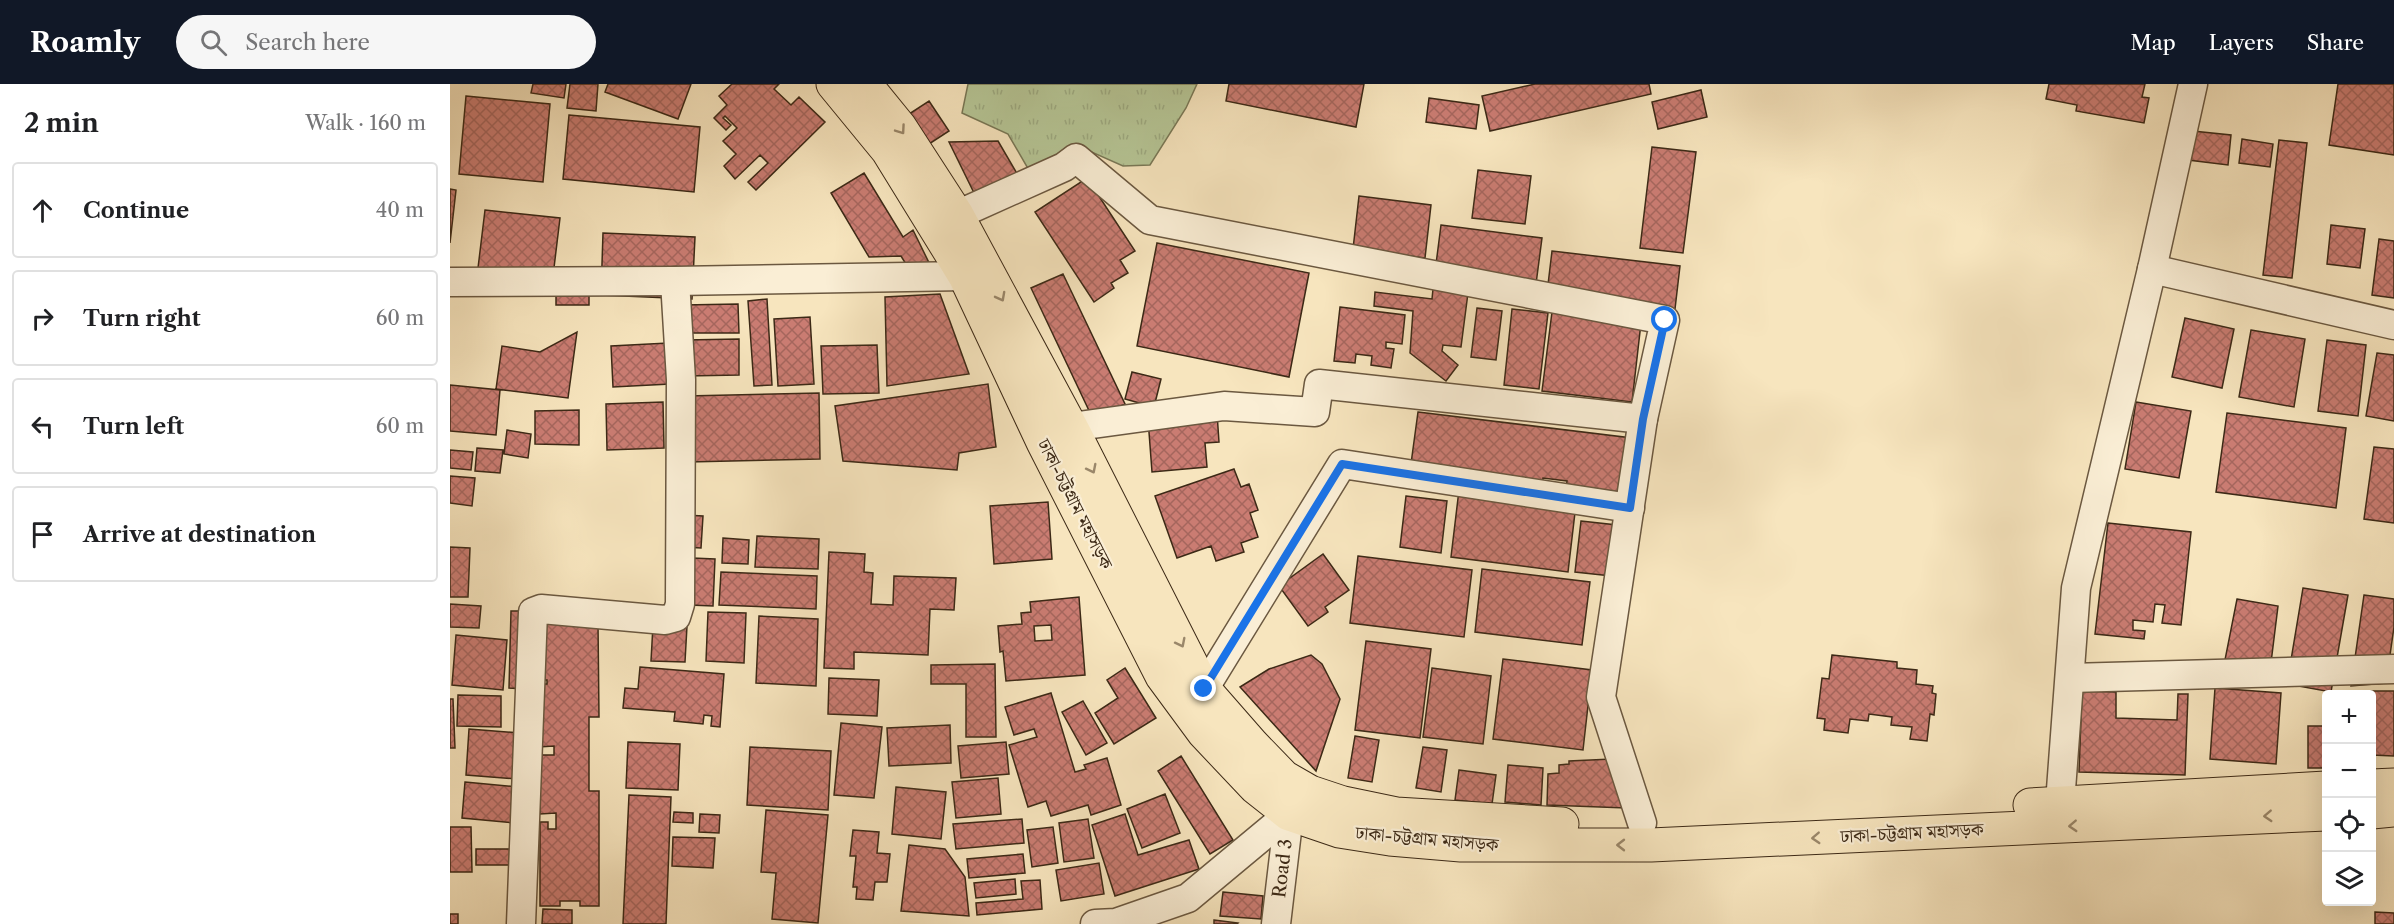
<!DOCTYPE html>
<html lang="en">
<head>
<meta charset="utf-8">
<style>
  body { margin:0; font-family:"Libre Caslon Text","Noto Serif Bengali",serif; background:#f6f6f6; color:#202124 }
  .controls { position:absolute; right:18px; bottom:18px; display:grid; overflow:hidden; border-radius:6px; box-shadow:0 6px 24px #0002 }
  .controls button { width:54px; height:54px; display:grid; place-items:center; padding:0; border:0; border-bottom:2px solid #e0e0e0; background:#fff; color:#202124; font:30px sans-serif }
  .stop { position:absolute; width:18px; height:18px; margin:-14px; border:4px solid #1a73e8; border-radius:50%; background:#fff }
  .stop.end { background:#1a73e8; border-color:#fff; box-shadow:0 2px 6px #0008 }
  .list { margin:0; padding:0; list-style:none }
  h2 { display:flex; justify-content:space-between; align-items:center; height:78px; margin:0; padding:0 24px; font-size:26px }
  h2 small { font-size:20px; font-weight:400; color:#757577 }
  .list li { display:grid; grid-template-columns:39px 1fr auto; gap:18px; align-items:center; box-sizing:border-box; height:96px; margin:0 12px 12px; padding:0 12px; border:2px solid #e0e0e0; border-radius:6px }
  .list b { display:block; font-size:22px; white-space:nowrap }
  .list em { font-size:20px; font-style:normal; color:#757577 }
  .icon { flex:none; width:33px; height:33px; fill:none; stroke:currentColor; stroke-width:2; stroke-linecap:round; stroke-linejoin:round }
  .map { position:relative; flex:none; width:1944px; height:840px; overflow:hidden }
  header { display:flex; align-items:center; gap:36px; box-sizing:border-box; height:84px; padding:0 30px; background:#111827; color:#fff }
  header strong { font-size:28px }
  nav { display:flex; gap:33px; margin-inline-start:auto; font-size:21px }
  .search { width:420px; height:54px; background:#f6f6f6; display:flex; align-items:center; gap:15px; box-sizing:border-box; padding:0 21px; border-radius:33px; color:#757577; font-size:22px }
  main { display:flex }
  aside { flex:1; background:#fff }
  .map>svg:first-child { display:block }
  .park { fill:url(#park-tufts); stroke:#797856; stroke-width:1.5 }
  .building { fill:url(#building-cross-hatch); stroke:#3c2916; stroke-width:1.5; fill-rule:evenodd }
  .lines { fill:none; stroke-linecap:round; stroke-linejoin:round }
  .street-casing { stroke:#6b5840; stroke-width:31 }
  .highway-casing { stroke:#3c2916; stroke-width:35 }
  .street { stroke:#faeed5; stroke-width:28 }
  .highway { stroke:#f7e5be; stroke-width:33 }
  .oneway { stroke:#9a876a }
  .route { stroke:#1a73e8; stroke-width:8 }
  .labels { text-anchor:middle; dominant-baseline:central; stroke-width:4.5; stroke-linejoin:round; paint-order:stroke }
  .street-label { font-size:18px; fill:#3c2916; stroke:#faeed5 }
</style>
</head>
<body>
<header>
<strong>Roamly</strong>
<div class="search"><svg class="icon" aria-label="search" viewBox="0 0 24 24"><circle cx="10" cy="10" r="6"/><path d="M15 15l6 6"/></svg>Search here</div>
<nav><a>Map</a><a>Layers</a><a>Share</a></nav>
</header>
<main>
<aside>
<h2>2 min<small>Walk · 160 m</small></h2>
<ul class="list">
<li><svg class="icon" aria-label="ahead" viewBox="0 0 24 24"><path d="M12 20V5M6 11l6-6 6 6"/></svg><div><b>Continue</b></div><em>40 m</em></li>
<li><svg class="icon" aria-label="right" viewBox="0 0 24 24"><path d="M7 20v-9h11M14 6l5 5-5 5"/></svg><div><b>Turn right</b></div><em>60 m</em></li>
<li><svg class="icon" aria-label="left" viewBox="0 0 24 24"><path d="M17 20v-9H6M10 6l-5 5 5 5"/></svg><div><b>Turn left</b></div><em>60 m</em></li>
<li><svg class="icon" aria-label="arrive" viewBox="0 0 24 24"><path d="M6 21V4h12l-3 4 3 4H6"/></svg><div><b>Arrive at destination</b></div></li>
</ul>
</aside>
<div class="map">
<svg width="1944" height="840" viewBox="0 0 1944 840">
  <defs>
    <pattern id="park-tufts" width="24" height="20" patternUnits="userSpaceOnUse" patternTransform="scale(1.5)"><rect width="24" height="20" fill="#b6c696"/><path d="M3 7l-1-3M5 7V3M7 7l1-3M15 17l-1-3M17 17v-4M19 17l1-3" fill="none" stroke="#9daa81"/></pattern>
    <pattern id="building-cross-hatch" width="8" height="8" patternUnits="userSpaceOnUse" patternTransform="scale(1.5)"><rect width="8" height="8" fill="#ca7c72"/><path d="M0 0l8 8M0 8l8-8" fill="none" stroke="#a5665d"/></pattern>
  </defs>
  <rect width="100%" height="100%" fill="#f7e5be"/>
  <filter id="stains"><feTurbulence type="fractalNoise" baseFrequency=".00333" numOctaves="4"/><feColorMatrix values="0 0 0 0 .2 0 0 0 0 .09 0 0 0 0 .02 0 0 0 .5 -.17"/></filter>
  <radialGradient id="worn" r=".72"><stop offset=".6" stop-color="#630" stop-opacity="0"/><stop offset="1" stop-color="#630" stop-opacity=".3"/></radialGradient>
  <path class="park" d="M518,0h229l-11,24 -36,57 -27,1 -38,-17 -55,23 -22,-38 -46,-21z"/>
  <path class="building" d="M83,0h33l-2,14 -33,-5z
    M120,0h28l-2,27 -29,-3z
    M158,0h83l-13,35 -73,-27z
    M282,0h47l-5,5 17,16 8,-8 26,25 -69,68 -8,-8 20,-19 -8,-8 -25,24 -11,-13 12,-12 -13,-13 14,-13 -12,-12 -2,2 8,7 -5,5 -12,-12 13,-13 -8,-9z
    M779,0h135l-8,43 -130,-26z
    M1085,0h114l2,10 -161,37 -8,-35z
    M1599,0h96l-3,13 7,1 -5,25 -68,-12 1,-6 -31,-6z
    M1888,0h56v71l-65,-10z
    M1251,6l6,27 -49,12 -6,-27z
    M16,12l84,8 -7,78 -84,-8z
    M979,14l50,7 -3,24 -50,-7z
    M479,17l20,30 -23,15 -20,-30z
    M119,31l131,12 -6,65 -131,-13z
    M1733,46l48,5 -3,30 -48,-6z
    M1792,55l31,5 -3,23 -31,-4z
    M1829,56l28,3 -15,135 -29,-3z
    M548,57l24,41 -43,21 -30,-61z
    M1202,63l44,5 -13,101 -43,-5z
    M1028,86l53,6 -6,48 -53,-6z
    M414,89l39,64 10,-7 22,45 -26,-6 -8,-13 -32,1 -38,-64z
    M637,94l48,73 -15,9 8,13 -17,10 3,5 -20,14 -59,-90z
    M0,105l6,1 -6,53z
    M909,112l72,9 -6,53 -72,-9z
    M35,126l75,8 -7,58 -75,-8z
    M991,141l101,13 -6,46 -101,-12z
    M1881,141l34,4 -5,39 -33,-4z
    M153,149l92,4 -3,62 -91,-4z
    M1929,155l15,2v57l-22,-3z
    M707,159l152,30 -20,104 -152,-31z
    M1102,167l128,15 -5,43 -128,-16z
    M613,190l62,130 -32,15 -62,-131z
    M106,205h33v16h-33z
    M983,205l35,4 -7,54 -18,-2 -1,6 16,14 -12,16 -36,-28 3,-42 -39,-5 1,-14 57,7z
    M490,210l29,80 -82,12 -2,-89z
    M317,215l5,86 -18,1 -6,-85z
    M288,220l1,29h-55l-1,-28z
    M890,223l65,8 -3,29 -16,-2v6l8,1 -3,19 -20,-3 1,-9 -16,-2 -1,9 -21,-2z
    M1027,224l25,3 -6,49 -25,-3z
    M1062,225l36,4 -9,76 -35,-4z
    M1102,228l89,11 -9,79 -90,-11z
    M360,233l4,67 -36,2 -4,-67z
    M1735,234l49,11 -12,59 -50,-11z
    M1801,246l54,9 -11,68 -55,-10z
    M127,248l-9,66 -72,-9 6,-43 38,6z
    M289,255v36l-53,1 -1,-36z
    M1877,256l39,5 -8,71 -40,-5z
    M218,259l2,41 -57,3 -2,-41z
    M427,261l2,48 -56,1 -2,-48z
    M1927,269l17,2v66l-28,-5z
    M682,288l29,7 -7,28 -29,-8z
    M538,300l8,63 -37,6 -2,17 -114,-9 -8,-55z
    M0,301l50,5 -4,45 -46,-4z
    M369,309l1,66 -132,3 -2,-66z
    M213,318l1,46 -57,2 -1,-46z
    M1686,318l55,9 -12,67 -54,-9z
    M129,326v35l-44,-1v-33z
    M968,328l214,26 -7,60 -59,-8 1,-9 -24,-3 -1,9 -132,-16z
    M767,329l2,29 -14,1 2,24 -55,5 -4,-53z
    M1777,329l119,15 -10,80 -120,-16z
    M57,346l24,4 -3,24 -24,-4z
    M1924,363l20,2v74l-30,-4z
    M27,364l26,2 -3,23 -25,-2z
    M0,366l23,2 -2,18 -21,-2z
    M784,385l7,18 8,-3 9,26 -8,3 8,24 -17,6 3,9 -28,9 -5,-15 -34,12 -22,-62z
    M0,392l25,2 -3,28 -22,-3z
    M1009,406l117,14 -8,68 -117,-15z
    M956,412l41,5 -6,52 -41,-6z
    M598,418l4,57 -58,5 -4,-58z
    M234,431l19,1 -2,32 -18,-1z
    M1131,437l36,4 -6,51 -36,-4z
    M1658,439l83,9 -10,93 -19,-2 3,-18 -10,-1 -2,18 -20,-2v10l12,1 -1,8 -49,-5z
    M307,452l62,3 -1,30 -63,-2z
    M273,454l26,2 -1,24 -26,-1z
    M0,463l20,1 -2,49h-18z
    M379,468l36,2 -1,18 9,1 -2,31 22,1 1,-29 62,2 -2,32 -24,-1 -2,46 -74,-3v17l-30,-1z
    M873,470l26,36 -24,17 3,5 -20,14 -29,-40z
    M908,472l114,14 -8,67 -114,-14z
    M242,474l23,1 -2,47 -23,-1z
    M1032,485l108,13 -8,63 -107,-13z
    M271,488l96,4 -1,33 -97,-4z
    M1853,504l45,7 -17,97 -44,-8z
    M1914,511l30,4v28l-8,56 -35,3z
    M629,513l6,78 -79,6 -3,-30 -3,1 -2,-26 24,-2 -1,-11 10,-1 -1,-10zM601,541l1,15 -17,1 -1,-15z
    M1787,515l41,7 -10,81 -47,-7z
    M0,520l31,2 -2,22 -29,-1z
    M61,527h16l-3,78 -15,-1z
    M258,528l38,1 -2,50 -38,-2z
    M309,532l59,3 -2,67 -60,-3z
    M89,539h59l1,94h-10v74h10v115h-19v-5h-20v5h-20v-84h8v7h8v-16l-16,1v-59h14v-9l-15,1 1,-63h7v-4h-7z
    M203,541l34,1 -2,36 -34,-1z
    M6,551l51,5 -4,50 -51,-5z
    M916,557l65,8 -11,89 -65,-8z
    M861,571l11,9 18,35 -24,72 -76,-84 29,-18z
    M1382,571l65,7v6l20,2 -1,14 17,2 -1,7 4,1 -2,21 -4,-1 -3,27 -17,-2 2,-12 -21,-2 1,-8 -23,-3 -1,7 -18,-2 -2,14 -24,-3 1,-11 -8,-1 5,-40 7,1z
    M1053,575l89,11 -9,80 -90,-11z
    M545,580l1,73h-30v-53h-35v-19z
    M190,583l84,7 -4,53 -9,-1 1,-10 -8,-1 -1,9 -29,-3 1,-9 -52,-4 2,-20 13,1z
    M675,584l31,50 -42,26 -19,-31 23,-15 -11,-18z
    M982,584l59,8 -8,68 -60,-7z
    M379,594l50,2 -2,36 -49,-2z
    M1765,604l66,5 -5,71 -66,-5z
    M1632,607l34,1v26l61,2 1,-26h10l-3,81 -106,-3z
    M1920,607h24v65l-22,-1z
    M601,609l24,79 11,-3 -2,-4 23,-7 14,47 -30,10 -3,-10 -37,11 -5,-15 -18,6 -19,-62 28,-8 -3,-8 -20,6 -9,-28z
    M8,611l43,1v31l-44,-1z
    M0,615h3l2,49h-5z
    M633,617l24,42 -21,12 -24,-43z
    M391,639l41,4 -8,71 -40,-3z
    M500,641l1,38 -62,3 -2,-38z
    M1858,642h18v42h-18z
    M19,645l51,4 -3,46 -51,-4z
    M905,652l24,4 -7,42 -24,-4z
    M178,658l52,2 -2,46 -52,-2z
    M556,658l3,32 -48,4 -3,-32z
    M300,663l81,4 -3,59 -81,-5z
    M973,663l24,3 -6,42 -25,-4z
    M731,672l52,84 -23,14 -52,-83z
    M1162,675l14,49 -79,-3 1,-31 11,-1v-8l10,-1v-3z
    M1058,681l35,3 -2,37 -36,-3z
    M1009,686l37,5 -4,29 -37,-4z
    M548,694l3,36 -45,4 -4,-36z
    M15,698l53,5 -4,36 -52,-5z
    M446,703l50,5 -5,47 -49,-5z
    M715,710l15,39 -38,15 -15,-39z
    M179,711l42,2 -5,127h-43z
    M316,726l62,5 -10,108 -46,-4 4,-46 -15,-1z
    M224,728l19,1v10l-20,-1z
    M250,730l20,1 -1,18 -20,-1z
    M675,730l13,41 51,-15 10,29 -84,27 -23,-71z
    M572,735l2,24 -68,6 -3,-25z
    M638,735l6,39 -30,4 -5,-39z
    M0,743h21l1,45h-22z
    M603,743l5,36 -26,4 -5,-37z
    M403,746l26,2 -2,21 13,1 -3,28h-12l-2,18 -17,-1 1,-12h-4l3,-31h-6z
    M223,753l42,1 -2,30 -41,-2z
    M459,761l36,4 20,28 4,39 -68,-5z
    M26,765h36v16h-36z
    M573,770l2,19 -56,5 -2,-19z
    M649,779l5,31 -43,7 -5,-31z
    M565,795l1,15 -40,4 -2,-15z
    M590,796l2,29 -65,6 -1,-12 47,-4 -2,-18z
    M773,808l40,4 -2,23 -41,-3z
    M93,825l29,1v14h-30z
    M1925,828l19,1v11h-19z
    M0,830h8v10h-8z
    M764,836l24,3 -1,1h-23z"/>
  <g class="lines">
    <defs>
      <g id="street">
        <path d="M507,131l107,-48 12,-9 74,62 515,100 -22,99 -42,278 41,126"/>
        <path d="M1702,185l242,56"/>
        <path d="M0,198l225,-1 290,-5 16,-12"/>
        <path d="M621,343l153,-21 91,6 4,-28 324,35"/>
        <path d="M1620,594l324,-9"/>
        <path d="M754,605l138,-225 288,44"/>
        <path d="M1610,719l16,-215 76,-319 41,-185"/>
        <path d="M71,840l12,-312 8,-3 124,11 11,-3 4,-13 1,-224 -6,-99"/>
        <path d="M645,840l21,-1 72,-25 101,-84"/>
        <path id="s1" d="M826,840l13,-110"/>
      </g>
      <path id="highway" d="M383,0l55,67 77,125 78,166 119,234 42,57 51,54 34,27 50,17 51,8 71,6h190l675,-31
        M415,0l35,43 57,88 114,212 133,262 49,56 31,32 26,15 33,11 53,11 166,10
        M1922,702l22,-1
        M1580,721l296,-17
        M1922,728l22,-2"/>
    </defs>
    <use href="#street" class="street-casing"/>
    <use href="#highway" class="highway-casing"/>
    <use href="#street" class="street"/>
    <use href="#highway" class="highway"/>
  </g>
  <defs><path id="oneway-chevron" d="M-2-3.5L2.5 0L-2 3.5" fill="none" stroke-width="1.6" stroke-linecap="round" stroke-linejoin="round" transform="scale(1.5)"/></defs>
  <g class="oneway">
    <use href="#oneway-chevron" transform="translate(451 46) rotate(55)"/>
    <use href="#oneway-chevron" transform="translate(551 213) rotate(62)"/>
    <use href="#oneway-chevron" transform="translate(642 385) rotate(63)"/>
    <use href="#oneway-chevron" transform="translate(731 559) rotate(63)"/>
    <use href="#oneway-chevron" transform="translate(1818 732) rotate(177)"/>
    <use href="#oneway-chevron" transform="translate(1623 742) rotate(177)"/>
    <use href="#oneway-chevron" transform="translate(1366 754) rotate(177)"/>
    <use href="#oneway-chevron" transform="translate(1171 761) rotate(-180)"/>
  </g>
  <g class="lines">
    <path class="route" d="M754,605l138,-225 288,44 13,-89 22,-99"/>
  </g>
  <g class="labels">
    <g class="street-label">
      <text transform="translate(625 420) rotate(63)">ঢাকা-চট্টগ্রাম মহাসড়ক</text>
      <text transform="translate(1462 749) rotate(-3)">ঢাকা-চট্টগ্রাম মহাসড়ক</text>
      <text transform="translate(977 755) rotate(5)">ঢাকা-চট্টগ্রাম মহাসড়ক</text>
      <text stroke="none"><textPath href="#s1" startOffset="56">Road 3</textPath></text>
    </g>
  </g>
  <rect width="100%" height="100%" filter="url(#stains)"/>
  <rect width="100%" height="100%" fill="url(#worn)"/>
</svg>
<div class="controls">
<button>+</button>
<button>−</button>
<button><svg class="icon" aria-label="locate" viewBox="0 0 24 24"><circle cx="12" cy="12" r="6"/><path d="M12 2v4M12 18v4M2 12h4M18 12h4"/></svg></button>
<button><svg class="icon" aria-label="layers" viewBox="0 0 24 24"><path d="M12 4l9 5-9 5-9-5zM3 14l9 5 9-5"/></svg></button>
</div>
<div class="stop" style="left:1215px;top:236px"></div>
<div class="stop end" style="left:754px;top:605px"></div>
</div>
</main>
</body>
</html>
